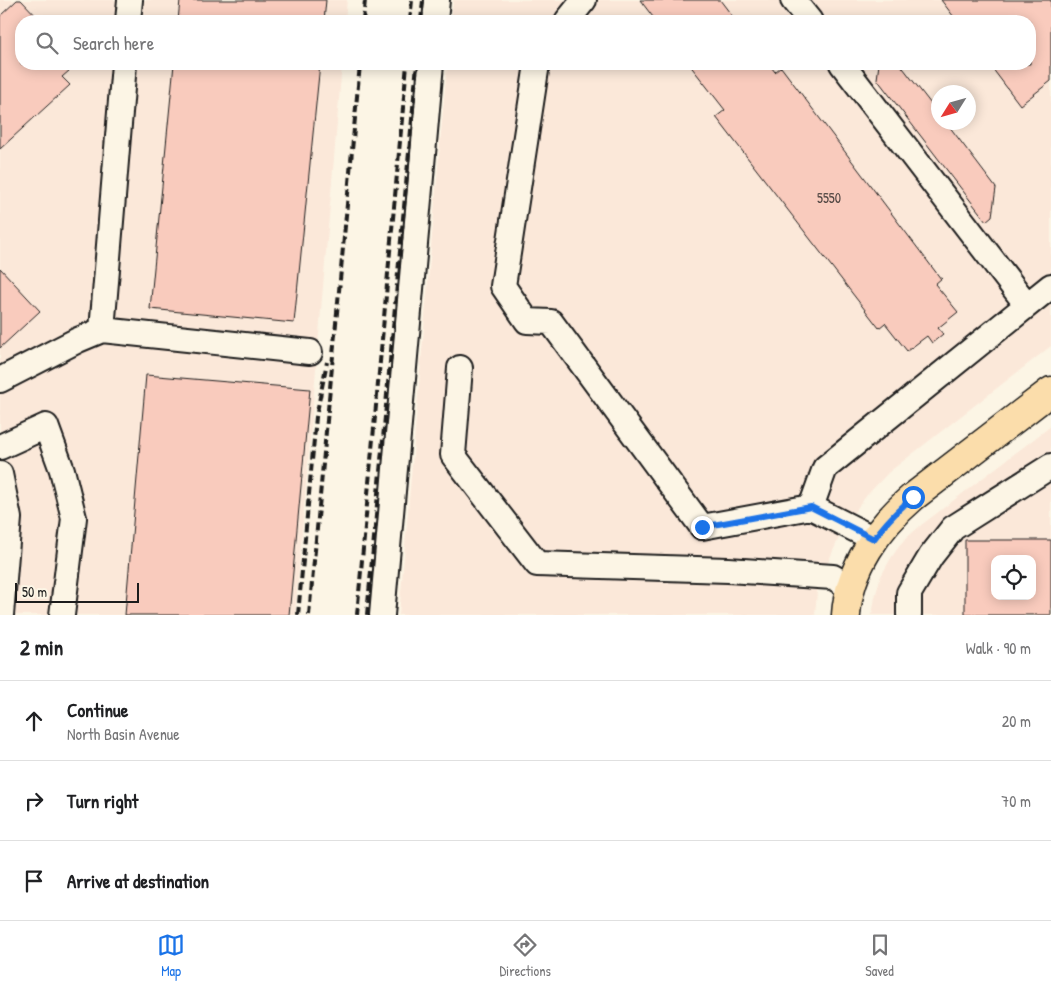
<!DOCTYPE html>
<html lang="en">
<head>
<meta charset="utf-8">
<style>
  body { margin:0; font-family:"Patrick Hand",sans-serif; background:#f2f2f2; color:#202124 }
  .controls { position:absolute; right:15px; bottom:15px; display:grid; overflow:hidden; border-radius:10px; box-shadow:0 2px 12px #0003 }
  .controls button { width:45px; height:45px; display:grid; place-items:center; padding:0; border:0; border-bottom:1px solid #e0e0e0; background:#fff; color:#202124; font:25px sans-serif }
  .compass { position:absolute; left:931px; top:85px; width:45px; height:45px; border-radius:50%; background:#fff; box-shadow:0 2px 12px #0003; rotate:233deg }
  .scale { position:absolute; left:15px; bottom:12px; width:124px; box-sizing:border-box; padding-left:5px; border:2px solid #1c1c1c; border-top:0; font-size:14px; line-height:18px; white-space:nowrap; color:#1c1c1c; -webkit-text-stroke:4px #fcf5e5; paint-order:stroke }
  .stop { position:absolute; width:15px; height:15px; margin:-11px; border:4px solid #1a73e8; border-radius:50%; background:#fff }
  .stop.end { background:#1a73e8; border-color:#fff; box-shadow:0 1px 5px #0008 }
  .list { margin:0; padding:0; list-style:none }
  h2 { display:flex; justify-content:space-between; align-items:center; height:65px; margin:0; padding:0 20px; font-size:21px }
  h2 small { font-size:16px; font-weight:400; color:#757577 }
  .list li { display:grid; grid-template-columns:32px 1fr auto; gap:15px; align-items:center; box-sizing:border-box; height:80px; padding:0 20px; border-top:1px solid #e0e0e0 }
  .list b { display:block; font-size:19px; white-space:nowrap }
  .list p { margin:0; font-size:16px; white-space:nowrap; color:#757577 }
  .list em { font-size:16px; font-style:normal; color:#757577 }
  .icon { flex:none; width:28px; height:28px; fill:none; stroke:currentColor; stroke-width:2; stroke-linecap:round; stroke-linejoin:round }
  .map { position:relative; flex:none; width:1051px; height:615px; overflow:hidden }
  .search { position:absolute; background:#fff; box-shadow:0 2px 12px #0003; left:15px; right:15px; top:15px; height:55px; display:flex; align-items:center; gap:12px; box-sizing:border-box; padding:0 18px; border-radius:20px; color:#757577; font-size:19px }
  .sheet { height:305px; background:#fff }
  nav { display:flex; justify-content:space-around; align-items:center; box-sizing:border-box; height:70px; border-top:1px solid #e0e0e0; background:#fff; font-size:14px; color:#757577 }
  nav a { display:grid; justify-items:center; gap:2px }
  nav .on { color:#1a73e8 }
  .map>svg:first-child { display:block }
  .built { fill:#fbe8d9; fill-rule:evenodd }
  .building { fill:#f9cbbd; stroke:#1c1c1c; fill-rule:evenodd }
  .lines { fill:none; stroke-linecap:round; stroke-linejoin:round }
  .minor-casing { stroke:#1c1c1c; stroke-width:28 }
  .major-casing { stroke:#1c1c1c; stroke-width:31 }
  .minor { stroke:#fcf5e5; stroke-width:24 }
  .major { stroke:#fbddab; stroke-width:28 }
  .rail { stroke:#1c1c1c; stroke-width:4; stroke-dasharray:8 4; stroke-linecap:butt }
  .route { stroke:#1a73e8; stroke-width:6 }
  .labels { text-anchor:middle; dominant-baseline:central; stroke-width:4; stroke-linejoin:round; paint-order:stroke }
  .number-label { font-size:14px; fill:#534844 }
</style>
</head>
<body>
<div class="map">
<svg width="1051" height="615" viewBox="0 0 1051 615">
  <rect width="100%" height="100%" fill="#fcf5e5"/>
  <filter id="ink" filterUnits="userSpaceOnUse"><feTurbulence type="fractalNoise" baseFrequency=".02" numOctaves="2"/><feDisplacementMap in="SourceGraphic" scale="10" xChannelSelector="R" yChannelSelector="G"/><feConvolveMatrix kernelMatrix="1 2 1 2 8 2 1 2 1" color-interpolation-filters="sRGB"/></filter>
  <g filter="url(#ink)">
    <path class="built" d="M0,0h347l-2,21h-324v43h321l-47,551h-295z
      M453,0h598v346l-162,126 -22,23 -17,23 -13,24 -11,25 -9,25 -2,23h-416l48,-551h583v-43h-579zM938,92h30v30h-30z
      M1051,426v189h-179l3,-18 6,-21 10,-18 12,-17 17,-15zM995,559h37v37h-37z"/>
    <path class="building" d="M17,0h4l20,21h-20v43h56l-15,13 8,8 -70,64v-133z
      M180,0h146l-2,21h-146z
      M640,0h80l16,21h-80z
      M941,0h110v81l-31,24 -31,-41h41v-43h-73z
      M174,64h146l-26,259 -144,-14z
      M689,64h80l6,8 6,-5 160,212 1,-1 -7,6 23,28 -20,16 5,6 -11,9 -5,-7 -20,15 -22,-28 -6,5 -163,-211 9,-7z
      M879,64h21l38,49v9h8l50,66 -4,28 -6,5 -109,-142z
      M0,268l40,43 -40,37z
      M146,375l164,14 -21,226h-164z
      M965,540h86v75h-86zM995,559h37v37h-37z"/>
    <g class="lines">
      <defs>
        <path id="minor" d="M793,0l17,21
          M128,21l2,-21
          M435,21l2,-21
          M567,21l17,-21
          M537,64l-34,222 24,35 24,1 151,205 109,-20
          M842,64l185,241
          M102,330l22,-266
          M460,368l-7,87 84,109 191,6 105,7 18,11
          M0,380l78,-40 24,-10 208,22
          M0,447l46,-21 16,44 12,48 -12,97
          M0,474l9,44 -8,97
          M874,539l-63,-32 14,-39 226,-182
          M382,615l49,-551
          M909,615v-22l22,-37 22,-28 98,-62"/>
        <path id="major" d="M846,615c3,-47 32,-88 67,-118l138,-106"/>
      </defs>
      <use href="#minor" class="minor-casing"/>
      <use href="#major" class="major-casing"/>
      <use href="#minor" class="minor"/>
      <use href="#major" class="major"/>
      <path class="rail" d="M363,21l2,-21
        M410,21l2,-21
        M421,21l2,-21
        M298,615l18,-198 11,-55
        M309,615l51,-551
        M357,615l50,-551
        M367,615l50,-551"/>
    </g>
  </g>
  <g class="lines" filter="url(#ink)">
    <path class="route" d="M702,527l109,-20 63,32c11,-16 24,-29 39,-42"/>
  </g>
  <g class="labels">
    <g class="number-label">
      <text x="829" y="197">5550</text>
    </g>
  </g>
</svg>
<div class="controls">
<button><svg class="icon" aria-label="locate" viewBox="0 0 24 24"><circle cx="12" cy="12" r="6"/><path d="M12 2v4M12 18v4M2 12h4M18 12h4"/></svg></button>
</div>
<svg class="compass" viewBox="-18 -18 36 36"><path d="M0-13l5 13h-10z" fill="#e53935"/><path d="M0 13l5-13h-10z" fill="#757577"/></svg>
<div class="scale">50 m</div>
<div class="stop" style="left:913px;top:497px"></div>
<div class="stop end" style="left:702px;top:527px"></div>
<div class="search"><svg class="icon" aria-label="search" viewBox="0 0 24 24"><circle cx="10" cy="10" r="6"/><path d="M15 15l6 6"/></svg>Search here</div>
</div>
<section class="sheet">
<h2>2 min<small>Walk · 90 m</small></h2>
<ul class="list">
<li><svg class="icon" aria-label="ahead" viewBox="0 0 24 24"><path d="M12 20V5M6 11l6-6 6 6"/></svg><div><b>Continue</b><p>North Basin Avenue</p></div><em>20 m</em></li>
<li><svg class="icon" aria-label="right" viewBox="0 0 24 24"><path d="M7 20v-9h11M14 6l5 5-5 5"/></svg><div><b>Turn right</b></div><em>70 m</em></li>
<li><svg class="icon" aria-label="arrive" viewBox="0 0 24 24"><path d="M6 21V4h12l-3 4 3 4H6"/></svg><div><b>Arrive at destination</b></div></li>
</ul>
</section>
<nav>
<a class="on"><svg class="icon" aria-label="map" viewBox="0 0 24 24"><path d="M3 6l6-2 6 2 6-2v14l-6 2-6-2-6 2zM9 4v14M15 6v14"/></svg>Map</a>
<a><svg class="icon" aria-label="directions" viewBox="0 0 24 24"><path d="M12 3l9 9-9 9-9-9zM9 14v-3h6M13 9l2 2-2 2"/></svg>Directions</a>
<a><svg class="icon" aria-label="saved" viewBox="0 0 24 24"><path d="M7 4h10v16l-5-4-5 4z"/></svg>Saved</a>
</nav>
</body>
</html>
